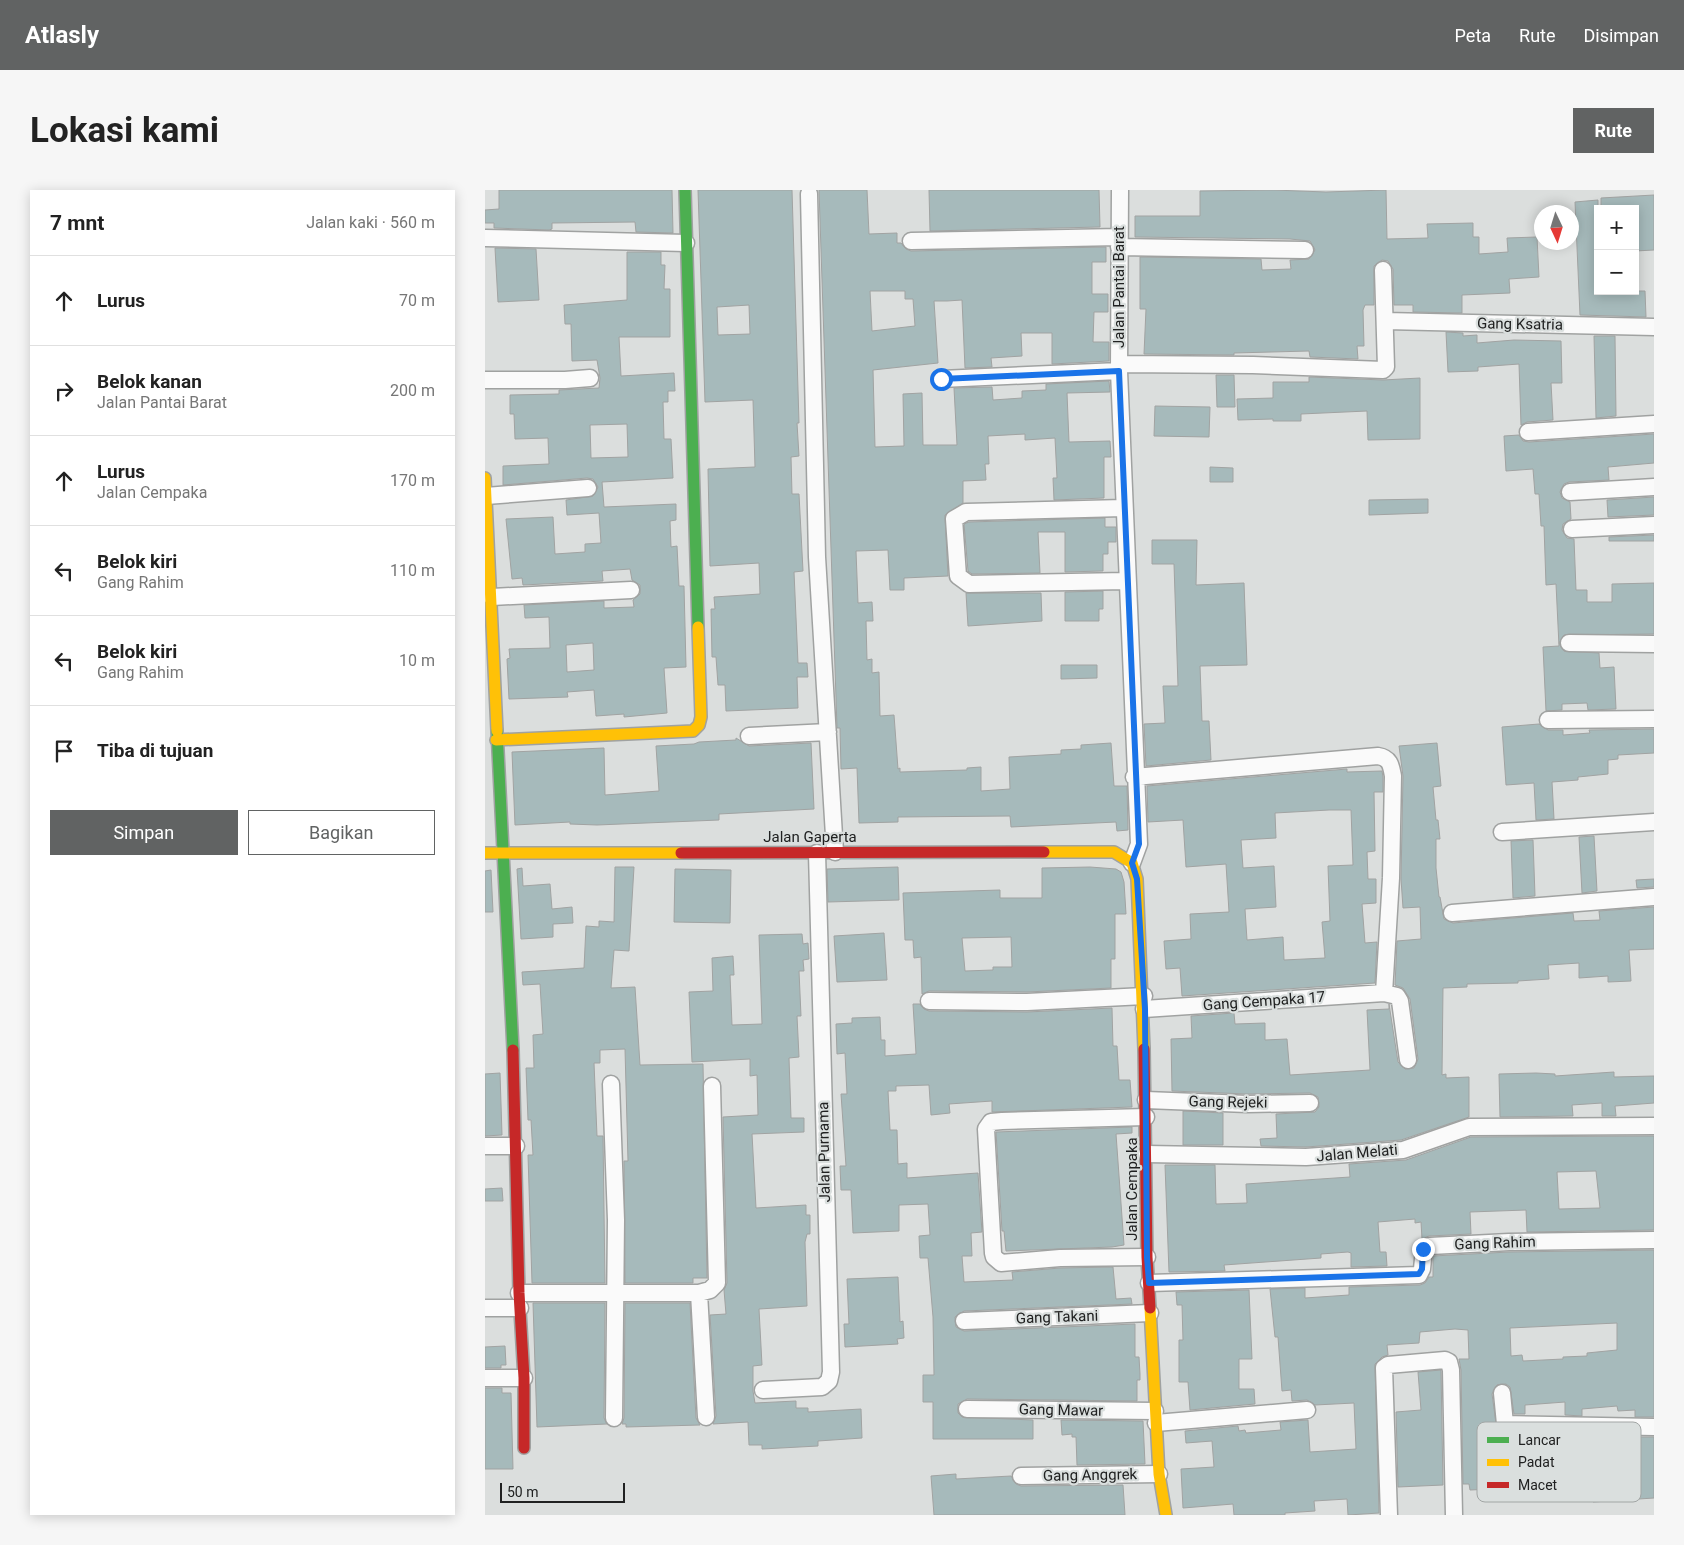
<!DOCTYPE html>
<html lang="id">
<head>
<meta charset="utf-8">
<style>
  body { margin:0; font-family:Roboto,sans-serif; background:#f6f6f6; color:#222 }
  .controls { position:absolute; right:15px; top:15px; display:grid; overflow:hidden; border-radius:0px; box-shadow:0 2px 12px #0003 }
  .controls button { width:45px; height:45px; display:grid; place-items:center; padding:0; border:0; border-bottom:1px solid #e0e0e0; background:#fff; color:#222; font:25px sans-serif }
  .compass { position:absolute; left:1049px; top:15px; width:45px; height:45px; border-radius:50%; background:#fff; box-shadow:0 2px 12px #0003; rotate:176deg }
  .scale { position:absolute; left:15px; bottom:12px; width:125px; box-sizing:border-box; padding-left:5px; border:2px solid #202121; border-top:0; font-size:14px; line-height:18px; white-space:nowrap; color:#202121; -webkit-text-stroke:4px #dadfde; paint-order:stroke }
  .stop { position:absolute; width:15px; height:15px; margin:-11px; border:4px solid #1a73e8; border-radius:50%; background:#fff }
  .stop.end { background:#1a73e8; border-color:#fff; box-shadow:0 1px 5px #0008 }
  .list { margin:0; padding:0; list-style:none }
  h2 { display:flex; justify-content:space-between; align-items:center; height:65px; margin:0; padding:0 20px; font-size:21px }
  h2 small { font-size:16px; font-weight:400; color:#767676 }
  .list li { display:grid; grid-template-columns:32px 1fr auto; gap:15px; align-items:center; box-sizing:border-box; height:90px; padding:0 20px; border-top:1px solid #e0e0e0 }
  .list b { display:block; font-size:19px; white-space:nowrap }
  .list p { margin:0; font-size:16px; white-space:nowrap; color:#767676 }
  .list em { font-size:16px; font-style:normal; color:#767676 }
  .actions { display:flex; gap:10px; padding:15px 20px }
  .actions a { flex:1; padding:11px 0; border:1px solid #616363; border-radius:0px; text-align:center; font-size:18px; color:#616363 }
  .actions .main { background:#616363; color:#fff }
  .icon { flex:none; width:28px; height:28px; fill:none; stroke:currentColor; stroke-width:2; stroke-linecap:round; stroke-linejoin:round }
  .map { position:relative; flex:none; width:1169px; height:1325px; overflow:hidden; border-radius:0px }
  header { display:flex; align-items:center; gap:30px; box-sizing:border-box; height:70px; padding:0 25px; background:#616363; color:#fff }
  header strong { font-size:24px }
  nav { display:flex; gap:28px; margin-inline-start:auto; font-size:18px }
  .intro { display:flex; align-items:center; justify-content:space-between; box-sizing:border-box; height:120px; padding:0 30px }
  h1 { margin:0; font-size:35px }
  .button { padding:12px 22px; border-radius:0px; background:#616363; color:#fff; font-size:18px; font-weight:700 }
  main { display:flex; gap:30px; padding:0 30px }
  aside { flex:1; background:#fff; border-radius:0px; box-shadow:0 2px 12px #0003 }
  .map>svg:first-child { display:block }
  .building { fill:#a6babb; stroke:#a1a3a2; fill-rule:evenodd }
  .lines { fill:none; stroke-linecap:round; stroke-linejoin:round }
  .street-casing { stroke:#a0a2a1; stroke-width:19 }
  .fast-casing { stroke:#a0a2a1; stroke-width:14 }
  .slow-casing { stroke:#a0a2a1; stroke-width:14 }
  .jam-casing { stroke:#a0a2a1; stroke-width:14 }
  .street { stroke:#fafafa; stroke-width:16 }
  .fast { stroke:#4caf50; stroke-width:11 }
  .slow { stroke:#ffc107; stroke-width:11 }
  .jam { stroke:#c62828; stroke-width:11 }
  .route { stroke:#1a73e8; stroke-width:6 }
  .labels { text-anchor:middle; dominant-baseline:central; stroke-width:4.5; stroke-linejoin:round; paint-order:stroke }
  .street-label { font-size:15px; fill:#202121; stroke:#dadfde }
  .key { fill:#dadfde; stroke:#a2a6a5; stroke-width:1 }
  .key-label { font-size:14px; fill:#202121 }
</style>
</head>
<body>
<header>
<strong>Atlasly</strong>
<nav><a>Peta</a><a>Rute</a><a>Disimpan</a></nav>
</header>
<div class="intro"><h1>Lokasi kami</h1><a class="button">Rute</a></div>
<main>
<aside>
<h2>7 mnt<small>Jalan kaki · 560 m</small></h2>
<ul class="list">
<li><svg class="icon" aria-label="ahead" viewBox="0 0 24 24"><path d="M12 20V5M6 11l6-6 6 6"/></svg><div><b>Lurus</b></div><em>70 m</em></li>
<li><svg class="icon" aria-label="right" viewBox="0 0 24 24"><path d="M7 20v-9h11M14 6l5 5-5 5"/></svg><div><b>Belok kanan</b><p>Jalan Pantai Barat</p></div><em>200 m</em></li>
<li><svg class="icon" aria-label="ahead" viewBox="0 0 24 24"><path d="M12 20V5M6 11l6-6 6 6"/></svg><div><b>Lurus</b><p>Jalan Cempaka</p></div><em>170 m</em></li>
<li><svg class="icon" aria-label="left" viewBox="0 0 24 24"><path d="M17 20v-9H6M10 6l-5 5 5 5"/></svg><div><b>Belok kiri</b><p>Gang Rahim</p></div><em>110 m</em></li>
<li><svg class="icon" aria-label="left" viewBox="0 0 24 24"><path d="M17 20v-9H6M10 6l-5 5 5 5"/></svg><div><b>Belok kiri</b><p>Gang Rahim</p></div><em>10 m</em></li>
<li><svg class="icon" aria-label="arrive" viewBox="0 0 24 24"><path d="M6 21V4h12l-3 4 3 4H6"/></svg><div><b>Tiba di tujuan</b></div></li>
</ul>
<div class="actions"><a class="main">Simpan</a><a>Bagikan</a></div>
</aside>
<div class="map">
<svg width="1169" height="1325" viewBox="0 0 1169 1325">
  <rect width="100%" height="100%" fill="#dbdedd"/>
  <path class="building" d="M14,0h173l1,43 -37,-1 -1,-10 -83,1v6l-3,1 -55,-2v-5h-9v-13l14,-1z
    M213,0h94l7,233h-2l2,33 -8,1 1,37h7l4,77 -9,1 4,91h9l1,14h-11l1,31 -72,3 -1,-26h-7l-2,-28h-4l-1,-48h4l-1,-12 46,-3 -1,-31 -49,3 -2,-97 47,-2 -2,-67 -48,2zM264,115l1,29 -32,1 -1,-28z
    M334,0h48l2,44 28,-1v10h4l5,6 5,2 195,-4v15h-14v32h16v18h-14l-1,30h16v19l-57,3v-31h-31l1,23 -31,2 1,9 -27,1 -3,-68 -15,1h-13l4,62 -65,7 2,77 29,-1 -1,-52 19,-1 1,52h34l-3,-57 38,-1 1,13 29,-2v-7l24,-1v-6l63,-3 1,11 -43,1 2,49 41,-1 1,16h-7v41l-50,2 -1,-22h4l-2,-40 -30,2v-6l-37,2 1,28h-4l1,16 -23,1v22l-18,12 3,61 -44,2v12h-14l-2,-40 -32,1 2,52 14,-1 1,19h-7l1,39 5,-1v14l7,-1 1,44 14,-1 4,54 2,-1v4l67,-2v-2l14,-1v24l29,-2 -1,-32 52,-3v-4l20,-1v-4l30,-2 3,43h13l1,44 -11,1 -1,-9 -105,5 -1,-11 -112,1v5l-39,1 -2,-55 -16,1 -1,-41h-3zM385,101h35v8h8l2,27 -43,5z
    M444,0h170l1,37 -170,4z
    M788,0l53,2 60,-2 1,49 41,-1 -1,-14 46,-1v14h6v17l29,-2 -1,-14 30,-1 2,40 -30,2 1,14 -48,2v18l-49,-1v-7h-19l-1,-36 -5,-8 -6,-1 -8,6v39h-9l-2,5 1,36h-7l1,13 -48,-2 -1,-6 -75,2v2l-90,-1 2,-45h-6v-52l121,2 1,11 29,-1 -1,-9 19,-1 6,-9 -5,-9 -20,-2 -155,-2v-21h65v-25z
    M1169,5v55l-19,1v-42h-34v-11z
    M1113,10v91h47l1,26 -66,-2 -5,-113z
    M10,58l41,1 3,51 -41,2z
    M142,62h34v13h4l-1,24h6v48h-51l2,39 53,-3 1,18h-7v11h-5l1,37h7l2,39 -71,4 2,25 72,-3v16l-6,1 1,26 6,-1 2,40h5l2,81 -22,1 3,45 -43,4v-3l-28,2 -2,-26 -27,2 1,5 -59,2 -2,-40 3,-1 -1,-9 41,-1 -1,-31 -24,1 -1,-13 80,-4v7l30,-1 -1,-7 7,-6v-9l-8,-5 -2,-11 -28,2 1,10 -80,4 -1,-7 -10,1 -6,-60 47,-2 2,37 30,-2v-8l16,-1 -2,-30 -32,2 -1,-15 27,-4 5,-9 -5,-8 -6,-1 -84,7v-19l46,-2 -1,-26 -33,1 -1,-25h-4v-19l49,-1v-4l40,-2 1,-10 -3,-18 -25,1 -1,-37h-6l-1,-19 63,-5zM142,234l1,33 -37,1 -1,-33zM108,453l1,27 -27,2 -1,-27z
    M961,142l17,1v3l14,-1v8l37,-3 47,1 1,42h-11l2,37 -26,2 -6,3 -2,-61 -41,3v4l-30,1z
    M1109,146h21l1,80 -20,2z
    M731,185h18l1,32h-18z
    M824,187l74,3 37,-2v61l-52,1 -1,-29 -66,3v7h-28v-2l-35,1 -1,-21 36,-1v-16h36z
    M670,216l55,1 -1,30 -55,-1z
    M1169,244v29l-46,4 1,13 -40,2 -5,2 -4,8 2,6 8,4 1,17 -8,5 -1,6 5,8 7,1 2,51h11v12h25v-18l42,-1v51l-90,1 -5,8 5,8 35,2 1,15 14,-1 2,42 -28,1 -1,-7 -25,1v6l-16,1 -3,-64 16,-1 -3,-62 -10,1 -2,-59h-3l-2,-32h-4l-2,-25 -27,2 -2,-35 15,-1 4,6 6,1z
    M725,277l23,1v14h-23z
    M1169,307v18l-46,2 -1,-17z
    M943,309v14l-59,2v-15z
    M620,328v9h11v15h-8v12h-5v17l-38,1v-40h-27l2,41 -68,1 -4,-3 -4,-47 5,-2z
    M1169,345v6h-45v-4z
    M667,350h45l-1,45 48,-2 3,82 -47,1 2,55h7l2,39 -65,6 -2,-42 21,-1 -2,-37h15l-4,-122h-22z
    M618,401v18h-4v12h-34v-29z
    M481,403h75l1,28 -74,5z
    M576,475h36v13l-36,1z
    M1054,534l9,6h15v5l27,-2 -1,-3 65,-1v24l-36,2v4l-10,1v14l-30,3v3l-26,2 2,37 -18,1 -2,-37 -28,2 -4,-58z
    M251,548l13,8 62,-3 3,66 -95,5v6l-122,5 -27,-1v-2l-55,3 -3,-73 92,-4 1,47 54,-4 -3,-45 38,-2 5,-2 37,-2z
    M952,553l4,43 -8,1 3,33h2l2,19h-4v29l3,29h1l4,22 9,4 120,-10 1,8 26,-1 -1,-9 55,-4v42l-25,1 2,31 -23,1v-6l-29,2v-15l-31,2 1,14 -31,2v2l-51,1v3l-24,1 -1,87 4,-1v4l23,-1v40l-68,23 -95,7 -45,-1 -1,-7 17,-1 -1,-24 39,-2 4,-5 -1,-10 -8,-4 -63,1 -75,-3 -1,-52 21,-1 -1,-22 43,-3 1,11 30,-1v17l22,-1 3,36 80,-5 -3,-60 22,-1v-5l9,58 7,7 9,-1 4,-9 -8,-60 -7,-11 -8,-3 2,-44 24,-2 -1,-32 -17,1 -2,-29 2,-103 -4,-30z
    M862,579v3l35,-1 1,6v15h-9l1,59 -8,1 1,27h8v24l-14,1 3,39 12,-1 -2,41 -193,13 -2,-28 -14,1 -2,-28 27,-2 -1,-25 39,-2 -3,-48 -40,3 -3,-47 -35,2 -1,-36zM844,620h22l2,55 -25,1 2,55 -8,1 3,36 -41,2 -1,-23 -36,3 -2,-31 31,-2 -2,-41 -31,2 -2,-28 35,-2 -1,-25z
    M1109,646l3,55 -15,2 -3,-56z
    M1048,650l2,56 -22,2 -2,-57z
    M130,677h19l-5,84 -15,-1 -3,38 24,-1 5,78 63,-1 4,214h-14v5h-68l-1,-122h4l-3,-112 -25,1v13h-6l3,73h6l2,147h-73l-4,-128h5l-2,-35h-3l-2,-52h8l-1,-33 10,-1 -3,-50 -17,1 -1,-13 62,-4 2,-42 13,1v-6l15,1z
    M413,677l1,33 -71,2 -1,-33z
    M605,677l26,2 5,3 3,10 2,32h-11v45h-4v29l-84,4 -98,-1 -7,3 -1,-37 -7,1 -1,-18h-8l-2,-47 97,-3v8h42v-30zM526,747l1,30h-19v3l-28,1 -3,-33z
    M37,678l1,18 27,-2 2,25 20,-2 1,16 -20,1v13l-32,2 -4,-70z
    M190,679l56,1 -1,53 -56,-1z
    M6,680l2,42h-8v-41z
    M1169,689v8l-17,1 -1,-8z
    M399,743l3,47 -50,2 -3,-46z
    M317,744l1,10 5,-1 1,16 -6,1 1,11h-5l2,45h-4l2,41 -10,1 2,60h13v14l-52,2 4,74 50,-3v10h4v19h-3l-2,8 2,64 -48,3 3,56 -9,1v25l2,12 41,-2v7h12v4l53,-3 1,29 -44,3v5l-56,3v-4h-13l-1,-23 -35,2 3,-8 -6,-101 16,-1 -2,-24 3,-7 -4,-166 35,-2 -1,-40 -7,1v-17l-58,3 -3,-70 24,-1 -1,-33 21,-2 1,19h-4l2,50 30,-1 -3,-89z
    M428,814h7l4,5 5,2 98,1 85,-4 1,38h4l2,34h11l2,27 -140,5v-11l-43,3 1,9 -19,2 -2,-30 -33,1v5h-8l2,39h7l1,34 9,-1v15l71,-5 4,59 -11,1 1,23h-10l2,26 49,-2 -1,-8 48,-4 53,-1 3,32 15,-1 1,6 -168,7 -9,6 1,10 8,4 171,-7v33h4l1,17v6h-3v21l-170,-2 -9,5v9l4,4 71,3v19h-100v-37h-10v-27h11l-1,-58 -5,-59h-8l-1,-22 11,-1 -2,-31 -29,1v26l-46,2 -2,-43h-10l-1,-24h6l-5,-72h6l-2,-41 -8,1 -1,-30 16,-1v-5l28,-1 1,23h4v16l31,-2z
    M1129,882v5l40,-1v27l-39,3 1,10h-14v-13l-30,2 1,11 -73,1 -1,-43 37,-1 19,1v2z
    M15,883l2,62 -17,1v-62z
    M698,921l40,2v32h-40z
    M647,937v6l-16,1 8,111 -12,2 -106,4 -2,-20h-2l-6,-99z
    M1169,946v94l-127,2 -1,-22 -56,2 1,22 -42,2 -7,3 -1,-17 -6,1v-4l-37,3 2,30h6l1,14 -36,1v-14l-3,-1 -27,2v4l-97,7 1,6 -56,1 -4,-107h50l1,39 31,-1 -1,-19 104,-7 -1,-13 57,-4 65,-23zM1111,981l4,37 -41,1 -2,-37z
    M17,998l1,13h-18v-12z
    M1169,1060v167h-19v-7l-17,1 -1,-5 -35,3v7l-17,-1v-13l-40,3v9h-11l-4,-27 -4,-3 -9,1 -5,9 5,36 7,4h22v8h9l1,17 16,-1 1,16 41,-3 -2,-28 45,-3 -1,-3h18v61l-61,4v-6l-75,5 -1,-13 -47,2 -1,-6h-6l-2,-114 -2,-11h10l-1,-29 -13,-1 -35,3 -1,11 -32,2 1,10 -6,2 -7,7 4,149 -31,2 -1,-16 -33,2 1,10 -30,2v2h-51l-1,-11 -50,4 -2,-39 33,-2 -2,-26 -26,2 -1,-12 53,-5 1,5 6,-1 1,3 35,-3 -1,-8 28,-2 2,32 46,-3 -2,-46 -39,2 -8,-5 -15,1 -1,-11 -9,1 -4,-54h-3l-5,-48 35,-1v10l44,-3v-8l71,-2 5,-2 4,-6h4v-21l76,-4zM1132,1133v27l-30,3v3l-24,1v2l-40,2 -1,-6 -11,1 -1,-28z
    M413,1087l2,45 3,-1 1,17 -7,1 1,5 -53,3 -1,-23h5l-2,-45z
    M764,1100l3,69h-13v30h15l1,15 -65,6 -2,-28h-9v-42h4l-1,-35h-5l-1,-13z
    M48,1113h72l-1,115 3,6 -70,3z
    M140,1113h65l6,115 4,7 -74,2v-3h-4l2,-6z
    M20,1156l1,19h-5v3h-16v-21z
    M956,1180l2,115 -45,2 -2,-75 25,-2 -3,-38z
    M0,1198h17v5h9l2,76h-28z
    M576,1230l82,1 2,43 -68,1 -1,-28h-4v-3l-10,1z
    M471,1284v5l55,-3 5,8 5,2 102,-1 2,30h-191l-3,-39z"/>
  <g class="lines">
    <defs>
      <path id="street" d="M635,0l-1,181 20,473 -7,19
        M324,4l8,363 18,295
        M0,48l201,5
        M426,51l208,-4
        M634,57l186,3
        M901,131l268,6
        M634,174l134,1 130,5 3,-3 -3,-97
        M456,189l178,-8
        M0,190h80l25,-2
        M1043,242l126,-8
        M1085,302l84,-5
        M1,306l102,-8
        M638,318l-157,4 -12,7 4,57 11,8 157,-3
        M1087,339l82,-4
        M7,407l139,-7
        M1084,453l85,1
        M1063,530l106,-1
        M264,546l79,-4
        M649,587l244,-21c12,2 13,9 15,20l-2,102 -7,115
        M1017,642l152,-10
        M967,723l202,-16
        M444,811l98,1 117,-6
        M659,819l240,-16 13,3 3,5 8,59
        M126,894l5,136 -2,198
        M661,910l101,4 63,-1
        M661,927l-144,4 -11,1 -5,7 7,124 1,4 7,6 59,-5 87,-1
        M0,956h31
        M662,964l159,3 97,-7 66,-23 185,-1
        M664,1093l270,-8 3,-6 2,-20 6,-3 79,-4 145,-2
        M34,1103h180l11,-3 7,-7 -5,-197
        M214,1103l7,124
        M0,1118h35
        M479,1131l186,-8
        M0,1188h39
        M278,1200l59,-3 7,-6 2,-9 -14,-519
        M1017,1203l3,31 149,3
        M482,1219l188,2
        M671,1233l151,-13
        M536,1286l138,-2
        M904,1325l-5,-147 4,-3 57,-5 4,2 2,8 3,145"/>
      <path id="fast" d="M200,0l13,437
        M12,541l16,319"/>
      <path id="slow" d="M0,288l12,253
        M11,550l197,-9 6,-6 2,-8 -3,-90
        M559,662h70l18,11 5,16 7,170
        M0,663h196
        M665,1118l9,166 7,41"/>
      <path id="jam" d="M196,663l363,-1
        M659,859l3,208 3,51
        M28,860l6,243 5,85v70"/>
    </defs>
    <use href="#street" class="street-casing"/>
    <use href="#fast" class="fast-casing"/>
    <use href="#slow" class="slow-casing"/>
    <use href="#jam" class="jam-casing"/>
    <use href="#street" class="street"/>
    <use href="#fast" class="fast"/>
    <use href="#slow" class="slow"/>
    <use href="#jam" class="jam"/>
  </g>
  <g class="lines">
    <path class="route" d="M456,189l178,-8 20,473 -7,19 5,16 8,130 2,248 2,26 270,-9 3,-5 1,-20"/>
  </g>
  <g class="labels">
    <g class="street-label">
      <text transform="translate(634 97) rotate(-90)">Jalan Pantai Barat</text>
      <text transform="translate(1035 134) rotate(1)">Gang Ksatria</text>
      <text x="325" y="647">Jalan Gaperta</text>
      <text transform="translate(779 811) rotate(-4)">Gang Cempaka 17</text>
      <text transform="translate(743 912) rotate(1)">Gang Rejeki</text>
      <text transform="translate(339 962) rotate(-91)">Jalan Purnama</text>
      <text transform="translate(872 963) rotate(-5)">Jalan Melati</text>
      <text transform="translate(647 999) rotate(-90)">Jalan Cempaka</text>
      <text transform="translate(1010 1053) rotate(-2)">Gang Rahim</text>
      <text transform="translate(572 1127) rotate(-2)">Gang Takani</text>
      <text transform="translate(576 1220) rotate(1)">Gang Mawar</text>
      <text transform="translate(605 1285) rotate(-1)">Gang Anggrek</text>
    </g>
  </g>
  <rect x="992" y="1232" width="164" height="80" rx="8" class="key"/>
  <rect x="1002" y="1247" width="22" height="6" fill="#4caf50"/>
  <rect x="1002" y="1269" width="22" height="7" fill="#ffc107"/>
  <rect x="1002" y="1292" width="22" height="6" fill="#c62828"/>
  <g class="key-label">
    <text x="1033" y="1255">Lancar</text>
    <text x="1033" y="1277">Padat</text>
    <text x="1033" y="1300">Macet</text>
  </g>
</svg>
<div class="controls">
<button>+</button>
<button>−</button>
</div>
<svg class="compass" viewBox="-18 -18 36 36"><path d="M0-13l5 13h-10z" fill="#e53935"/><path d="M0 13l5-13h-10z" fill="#767676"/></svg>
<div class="scale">50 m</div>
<div class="stop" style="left:456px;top:189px"></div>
<div class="stop end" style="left:938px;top:1059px"></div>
</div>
</main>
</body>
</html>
